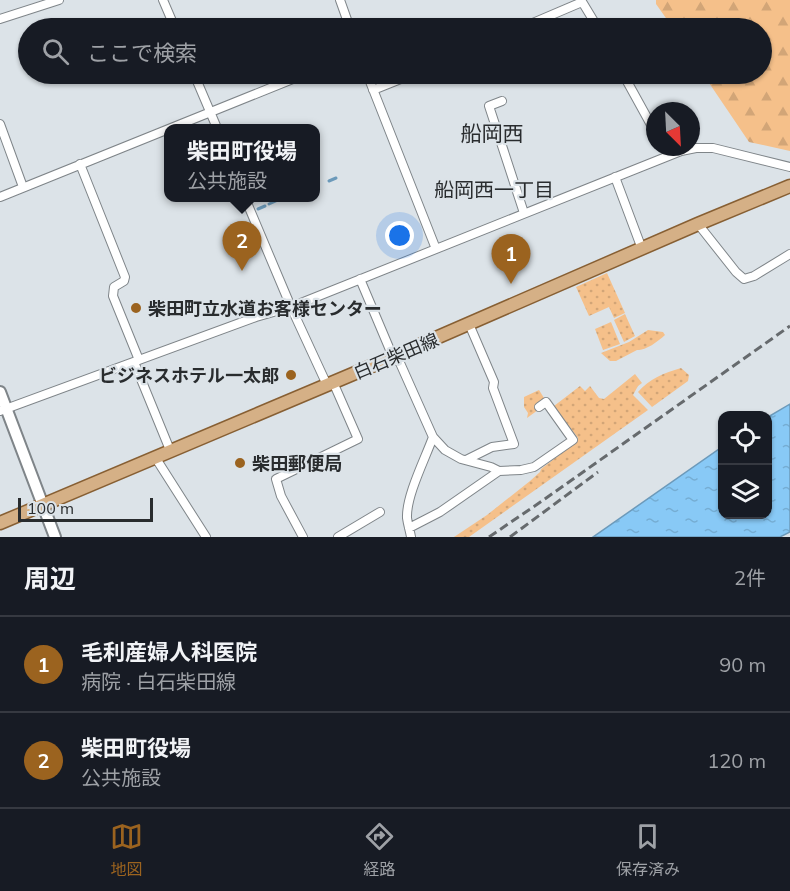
<!DOCTYPE html>
<html lang="ja">
<head>
<meta charset="utf-8">
<style>
  body { margin:0; font-family:Mulish,"Noto Sans JP",sans-serif; background:#242831; color:#f1f3f6 }
  .controls { position:absolute; right:18px; bottom:18px; display:grid; overflow:hidden; border-radius:12px; box-shadow:0 2px 4px #0004 }
  .controls button { width:54px; height:54px; display:grid; place-items:center; padding:0; border:0; border-bottom:2px solid #363941; background:#171b24; color:#f1f3f6; font:30px sans-serif }
  .compass { position:absolute; left:646px; top:102px; width:54px; height:54px; border-radius:50%; background:#171b24; box-shadow:0 2px 4px #0004; rotate:156deg }
  .scale { position:absolute; left:18px; bottom:15px; width:135px; box-sizing:border-box; padding-left:6px; border:3px solid #292c2e; border-top:0; font-size:16px; line-height:21px; white-space:nowrap; color:#292c2e; -webkit-text-stroke:4px #dce3e8; paint-order:stroke }
  .you { position:absolute; left:400px; top:236px; width:21px; height:21px; margin:-15px; border:4px solid #fff; border-radius:50%; background:#1a73e8; box-shadow:0 0 0 9px #1a73e833 }
  .badge { display:grid; place-items:center; width:39px; height:39px; border-radius:50%; background:#9b631f; color:#fff; font-size:20px; font-weight:700 }
  .pin { position:absolute; translate:-50% -50px; filter:drop-shadow(0 2px 3px #0008) }
  .pin::after { content:''; position:absolute; top:32px; width:21px; height:18px; background:inherit; clip-path:polygon(0 0,100% 0,50% 100%) }
  .popup { position:absolute; left:164px; top:124px; width:156px; height:78px; box-sizing:border-box; display:grid; place-content:center; border-radius:12px; background:#171b24; filter:drop-shadow(0 2px 4px #0005); font-size:20px; white-space:nowrap; color:#9ea1a6 }
  .popup b { font-size:22px; color:#f1f3f6 }
  .popup::after { content:''; position:absolute; left:50%; top:100%; margin-left:-12px; border:12px solid transparent; border-top-color:#171b24 }
  .list { margin:0; padding:0; list-style:none }
  h2 { display:flex; justify-content:space-between; align-items:center; height:78px; margin:0; padding:0 24px; font-size:26px }
  h2 small { font-size:20px; font-weight:400; color:#9ea1a6 }
  .list li { display:grid; grid-template-columns:39px 1fr auto; gap:18px; align-items:center; box-sizing:border-box; height:96px; padding:0 24px; border-top:2px solid #363941 }
  .list b { display:block; font-size:22px; white-space:nowrap }
  .list p { margin:0; font-size:20px; white-space:nowrap; color:#9ea1a6 }
  .list em { font-size:20px; font-style:normal; color:#9ea1a6 }
  .icon { flex:none; width:33px; height:33px; fill:none; stroke:currentColor; stroke-width:2; stroke-linecap:round; stroke-linejoin:round }
  .map { position:relative; flex:none; width:790px; height:537px; overflow:hidden }
  .search { position:absolute; background:#171b24; box-shadow:0 2px 4px #0004; left:18px; right:18px; top:18px; height:66px; display:flex; align-items:center; gap:15px; box-sizing:border-box; padding:0 21px; border-radius:33px; color:#9ea1a6; font-size:22px }
  .sheet { height:270px; background:#171b24 }
  nav { display:flex; justify-content:space-around; align-items:center; box-sizing:border-box; height:84px; border-top:2px solid #363941; background:#171b24; font-size:16px; color:#9ea1a6 }
  nav a { display:grid; justify-items:center; gap:3px }
  nav .on { color:#9b631f }
  .map>svg:first-child { display:block }
  .grass { fill:url(#grass-dots) }
  .forest { fill:url(#forest-firs) }
  .water { fill:url(#water-ripples); stroke:#6c9aba; stroke-width:1.5 }
  .lines { fill:none; stroke-linecap:round; stroke-linejoin:round }
  .stream { stroke:#6c9aba; stroke-width:3 }
  .street-casing { stroke:#7f8589; stroke-width:10 }
  .secondary-casing { stroke:#7f8589; stroke-width:14 }
  .primary-casing { stroke:#875f33; stroke-width:15 }
  .street { stroke:#fff; stroke-width:8 }
  .secondary { stroke:#fff; stroke-width:10 }
  .primary { stroke:#d5b086; stroke-width:12 }
  .rail { stroke:#666a6d; stroke-width:3; stroke-dasharray:9 4.5; stroke-linecap:butt }
  .poi-dot { fill:#9b631f; stroke:#dce3e8; stroke-width:2 }
  .labels { text-anchor:middle; dominant-baseline:central; stroke-width:4.5; stroke-linejoin:round; paint-order:stroke }
  .poi-label { font-size:18px; font-weight:bold; fill:#292c2e; stroke:#dce3e8; text-anchor:start }
  .street-label { font-size:18px; fill:#292c2e; stroke:#dce3e8 }
  .neighbourhood-label { font-size:20px; fill:#292c2e; stroke:#dce3e8 }
  .quarter-label { font-size:21px; fill:#292c2e; stroke:#dce3e8 }
</style>
</head>
<body>
<div class="map">
<svg width="790" height="537" viewBox="0 0 790 537">
  <defs>
    <pattern id="grass-dots" width="8" height="8" patternUnits="userSpaceOnUse" patternTransform="scale(1.5)"><rect width="8" height="8" fill="#f5c08a"/><path d="M2 2h.1M6 6h.1" fill="none" stroke="#d2a577" stroke-width="1.8" stroke-linecap="round"/></pattern>
    <pattern id="forest-firs" width="22" height="20" patternUnits="userSpaceOnUse" patternTransform="scale(1.5)"><rect width="22" height="20" fill="#f5c08a"/><path d="M5 1l3.5 6h-7zM16 11l3.5 6h-7z" fill="#d2a577"/></pattern>
    <pattern id="water-ripples" width="26" height="14" patternUnits="userSpaceOnUse" patternTransform="scale(1.5)"><rect width="26" height="14" fill="#88c9f6"/><path d="M2 4q2-2 4 0t4 0M15 11q2-2 4 0t4 0" fill="none" stroke="#75add3"/></pattern>
  </defs>
  <rect width="100%" height="100%" fill="#dce3e8"/>
  <path class="grass" d="M607,273l18,40 -11,5 -5,-11 -20,9 -13,-29z
    M625,314l10,22 -11,6 -10,-22z
    M611,322l9,22 -17,6 -8,-21z
    M648,330l15,2 2,3c-8,7 -18,15 -28,15l-21,11h-6l-9,-8 28,-11z
    M681,368l8,7 -1,6 -36,26 -14,-15c11,-13 26,-19 43,-24z
    M635,374l7,9 -4,3 -5,9 15,15 -179,127h-15l33,-22 43,-34 10,-9 1,-3 35,-27 2,-4 -24,-32 26,-20 5,5 5,-5 9,12 5,1z
    M539,390l5,8 -9,7 3,5 -11,8 1,-5 -4,-6v-10z"/>
  <path class="forest" d="M656,0h134v151l-41,-9 -46,-68h59v-46h-89l-17,-24z"/>
  <path class="water" d="M790,404v128l-10,5h-187l129,-90v67h46v-97z"/>
  <g class="lines">
    <path class="stream" d="M329,181l7,-3
      M269,204l9,-4
      M258,209l7,-3"/>
    <defs>
      <path id="street" d="M163,0l12,28
        M340,0l10,28
        M581,0l17,28
        M0,19l59,-19
        M521,28l61,-26
        M194,74l23,54
        M367,74l69,175
        M623,74l32,58
        M373,90l40,-16
        M502,101l-13,5 35,107
        M0,124l23,63
        M80,164l45,113 -1,4 -10,6 -1,9 26,64
        M615,177l27,72
        M0,197l305,-123
        M245,198l46,109 36,78
        M698,224l38,48 8,7 10,-3 36,-22
        M360,279l33,78 7,6 33,74 12,13 16,9 30,8 8,4 22,-1 13,-3 39,-27 -27,-38 -7,5
        M134,362l36,88
        M0,411l256,-94 35,-10 390,-156 15,-3h17l77,19
        M155,457l51,80
        M466,460l26,-13 22,-3 -21,-56 1,-6 -25,-58
        M409,528l31,-16 59,-41
        M303,537l-22,-41 -5,-17 82,-40 -25,-57
        M338,537l42,-25
        M411,537c-1,-6 -3,-12 -4,-19 -1,-22 18,-59 26,-81"/>
      <path id="secondary" d="M0,392l55,145"/>
      <path id="primary" d="M0,523l360,-152 338,-147 92,-38"/>
    </defs>
    <use href="#street" class="street-casing"/>
    <use href="#secondary" class="secondary-casing"/>
    <use href="#primary" class="primary-casing"/>
    <use href="#street" class="street"/>
    <use href="#secondary" class="secondary"/>
    <use href="#primary" class="primary"/>
    <path class="rail" d="M489,537l53,-36 248,-175
      M510,537l88,-65"/>
  </g>
  <g class="poi-dot">
    <circle cx="136" cy="308" r="6"/>
    <circle cx="291" cy="375" r="6"/>
    <circle cx="240" cy="463" r="6"/>
  </g>
  <g class="labels">
    <g class="poi-label">
      <text x="148" y="308">柴田町立水道お客様センター</text>
      <text x="279" y="375" text-anchor="end">ビジネスホテル一太郎</text>
      <text x="252" y="463">柴田郵便局</text>
    </g>
    <g class="street-label">
      <text transform="translate(396 356) rotate(-23)">白石柴田線</text>
    </g>
    <g class="neighbourhood-label">
      <text x="494" y="189">船岡西一丁目</text>
    </g>
    <g class="quarter-label">
      <text x="492" y="133">船岡西</text>
    </g>
  </g>
</svg>
<div class="controls">
<button><svg class="icon" aria-label="locate" viewBox="0 0 24 24"><circle cx="12" cy="12" r="6"/><path d="M12 2v4M12 18v4M2 12h4M18 12h4"/></svg></button>
<button><svg class="icon" aria-label="layers" viewBox="0 0 24 24"><path d="M12 4l9 5-9 5-9-5zM3 14l9 5 9-5"/></svg></button>
</div>
<svg class="compass" viewBox="-18 -18 36 36"><path d="M0-13l5 13h-10z" fill="#e53935"/><path d="M0 13l5-13h-10z" fill="#9ea1a6"/></svg>
<div class="scale">100 m</div>
<div class="you"></div>
<div class="pin badge" style="left:511px;top:284px">1</div>
<div class="pin badge" style="left:242px;top:271px">2</div>
<div class="popup"><b>柴田町役場</b>公共施設</div>
<div class="search"><svg class="icon" aria-label="search" viewBox="0 0 24 24"><circle cx="10" cy="10" r="6"/><path d="M15 15l6 6"/></svg>ここで検索</div>
</div>
<section class="sheet">
<h2>周辺<small>2件</small></h2>
<ul class="list">
<li><span class="badge">1</span><div><b>毛利産婦人科医院</b><p>病院 · 白石柴田線</p></div><em>90 m</em></li>
<li><span class="badge">2</span><div><b>柴田町役場</b><p>公共施設</p></div><em>120 m</em></li>
</ul>
</section>
<nav>
<a class="on"><svg class="icon" aria-label="map" viewBox="0 0 24 24"><path d="M3 6l6-2 6 2 6-2v14l-6 2-6-2-6 2zM9 4v14M15 6v14"/></svg>地図</a>
<a><svg class="icon" aria-label="directions" viewBox="0 0 24 24"><path d="M12 3l9 9-9 9-9-9zM9 14v-3h6M13 9l2 2-2 2"/></svg>経路</a>
<a><svg class="icon" aria-label="saved" viewBox="0 0 24 24"><path d="M7 4h10v16l-5-4-5 4z"/></svg>保存済み</a>
</nav>
</body>
</html>
